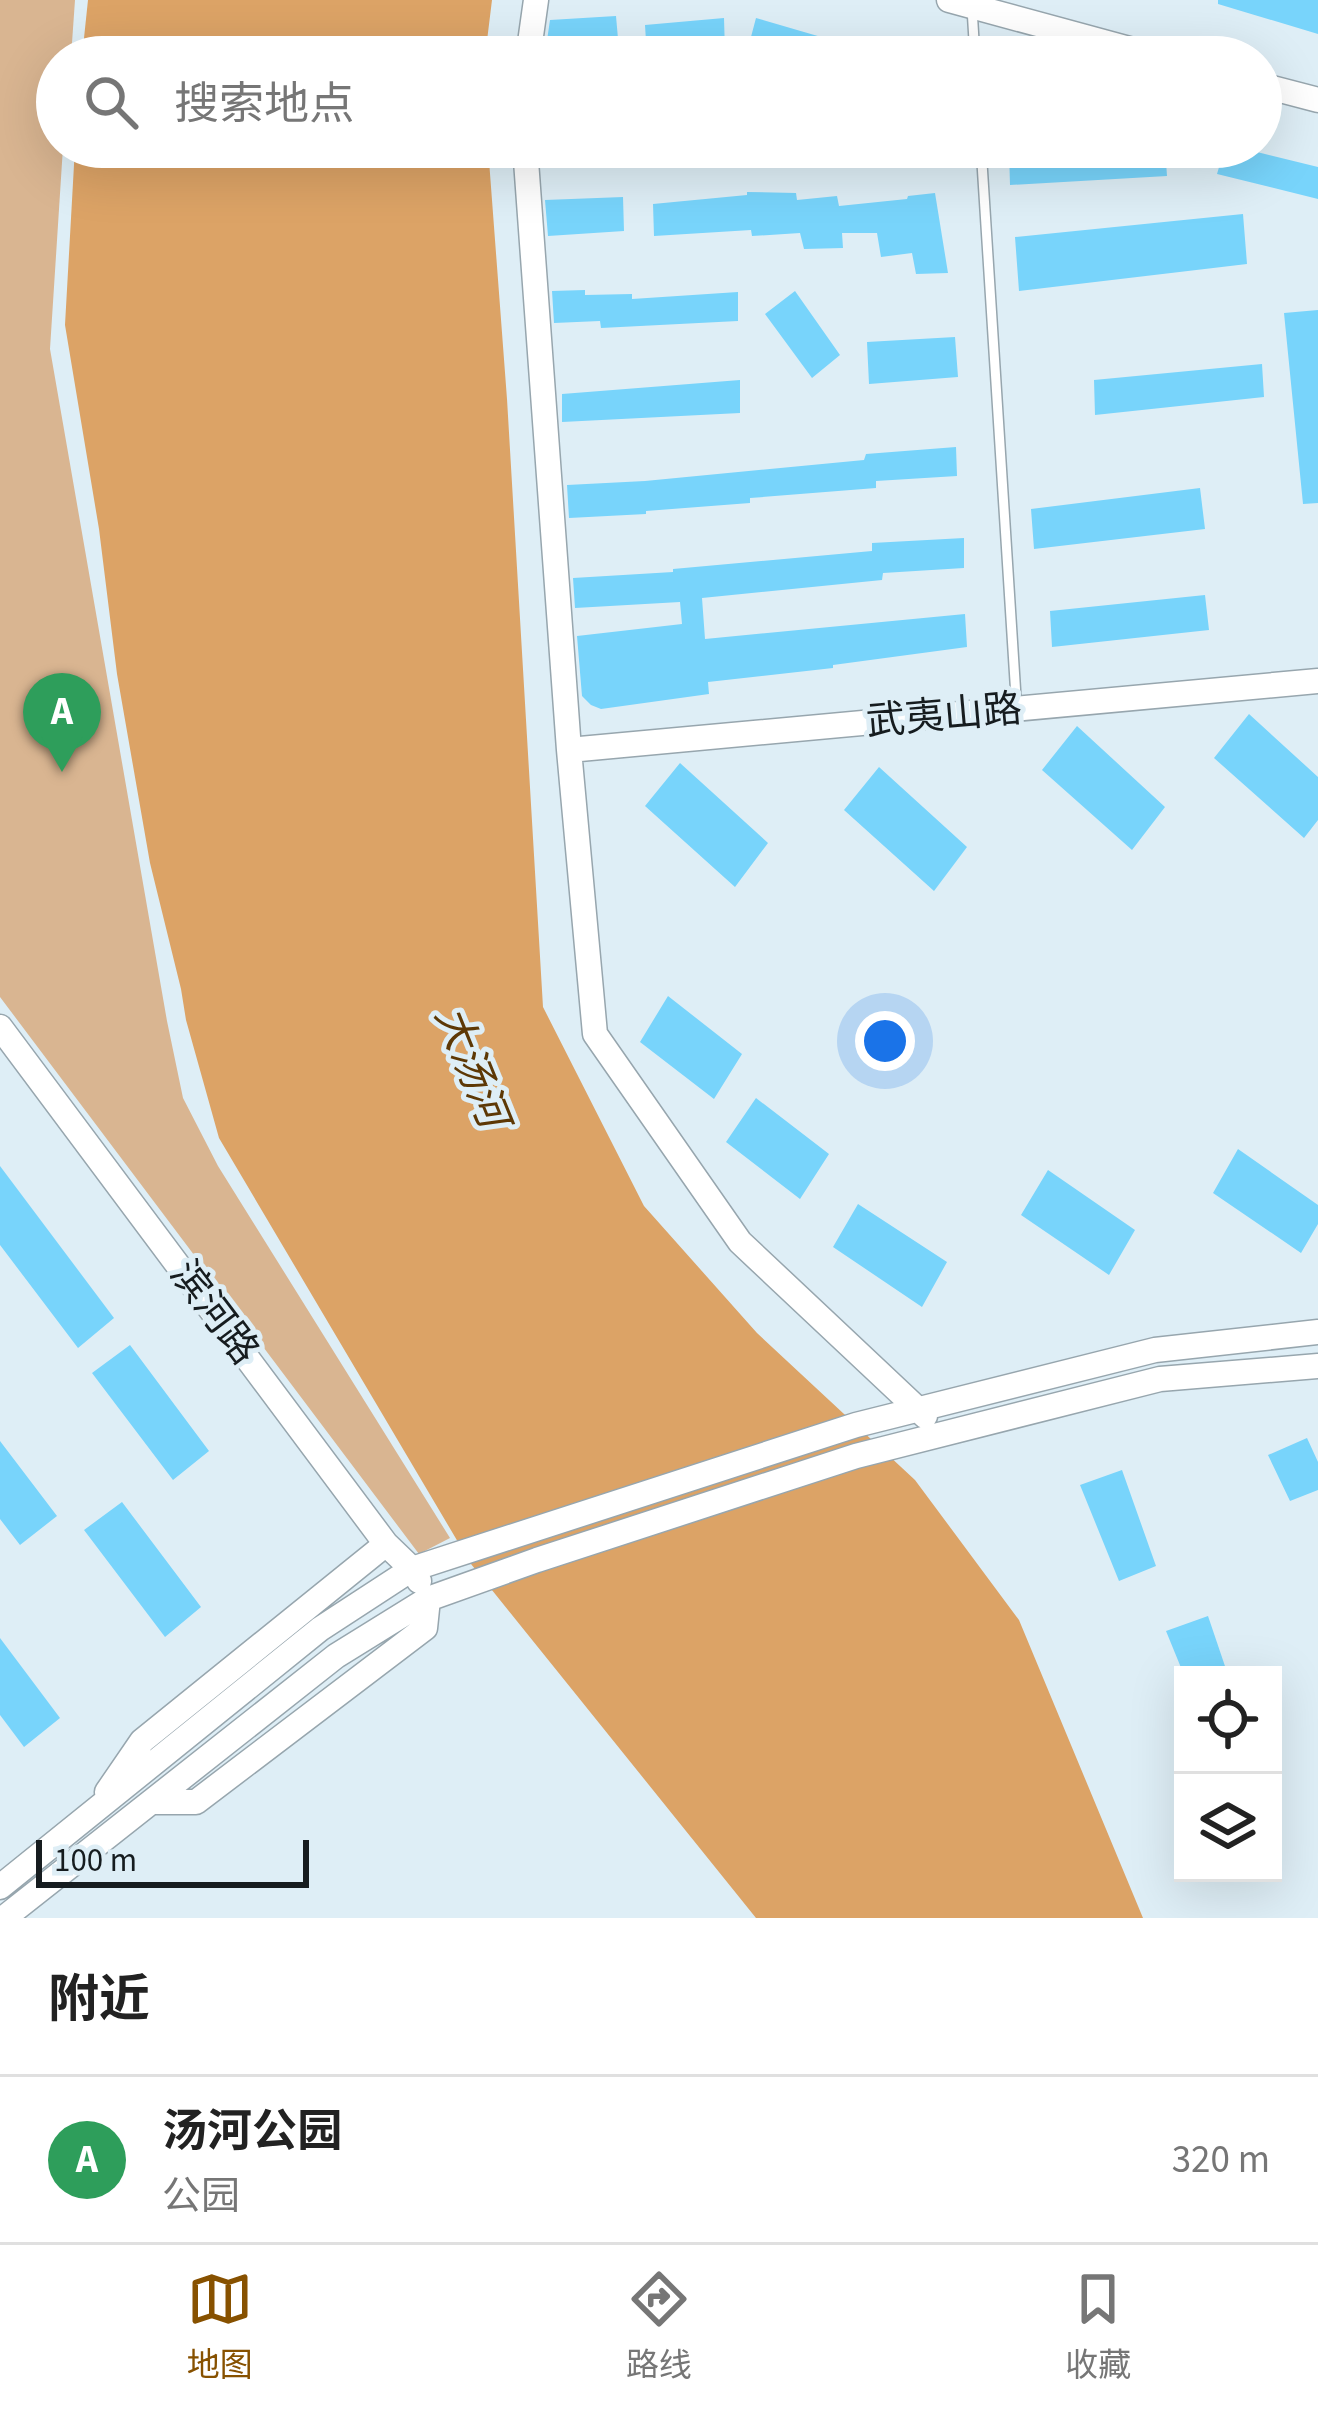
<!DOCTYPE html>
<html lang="zh">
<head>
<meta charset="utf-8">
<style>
  body { margin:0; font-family:"Source Sans 3","Noto Sans SC",sans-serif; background:#f2f2f2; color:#222 }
  .controls { position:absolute; right:36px; bottom:36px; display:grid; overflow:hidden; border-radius:0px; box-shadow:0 12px 48px #0002 }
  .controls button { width:108px; height:108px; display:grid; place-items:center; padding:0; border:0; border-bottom:3px solid #e0e0e0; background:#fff; color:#222; font:60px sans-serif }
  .scale { position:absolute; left:36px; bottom:30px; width:273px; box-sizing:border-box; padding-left:12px; border:6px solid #161c1f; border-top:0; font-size:33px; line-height:42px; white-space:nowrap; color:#161c1f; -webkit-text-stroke:9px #deeef6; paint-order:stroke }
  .you { position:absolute; left:885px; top:1041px; width:42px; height:42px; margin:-30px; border:9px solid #fff; border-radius:50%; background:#1a73e8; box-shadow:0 0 0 18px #1a73e833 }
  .badge { display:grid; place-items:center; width:78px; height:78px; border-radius:50%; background:#875100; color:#fff; font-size:39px; font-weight:700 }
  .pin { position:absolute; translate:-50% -99px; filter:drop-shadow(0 3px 6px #0008) }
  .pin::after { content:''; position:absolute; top:63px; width:42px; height:36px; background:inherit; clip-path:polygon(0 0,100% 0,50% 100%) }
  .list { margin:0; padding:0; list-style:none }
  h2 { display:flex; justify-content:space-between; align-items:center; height:156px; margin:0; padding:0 48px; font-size:51px }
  h2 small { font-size:39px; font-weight:400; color:#767676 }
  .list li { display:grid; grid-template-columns:78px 1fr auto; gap:36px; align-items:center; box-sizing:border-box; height:168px; padding:0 48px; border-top:3px solid #e0e0e0 }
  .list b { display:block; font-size:45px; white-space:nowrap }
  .list p { margin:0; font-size:39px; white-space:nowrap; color:#767676 }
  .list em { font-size:39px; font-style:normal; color:#767676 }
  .icon { flex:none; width:66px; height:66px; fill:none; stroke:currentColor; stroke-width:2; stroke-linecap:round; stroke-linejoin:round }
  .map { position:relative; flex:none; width:1318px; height:1918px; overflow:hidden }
  .search { position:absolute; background:#fff; box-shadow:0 12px 48px #0002; left:36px; right:36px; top:36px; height:132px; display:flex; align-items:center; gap:30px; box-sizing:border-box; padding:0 42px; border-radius:66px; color:#767676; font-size:45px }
  .sheet { height:324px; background:#fff }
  nav { display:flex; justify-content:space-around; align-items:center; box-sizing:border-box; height:168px; border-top:3px solid #e0e0e0; background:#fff; font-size:33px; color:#767676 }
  nav a { display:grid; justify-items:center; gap:6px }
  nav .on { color:#875100 }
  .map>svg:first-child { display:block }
  .green { fill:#d9b591 }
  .water { fill:#dca366 }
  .building { fill:#78d4fb }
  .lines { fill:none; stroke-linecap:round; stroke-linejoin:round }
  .lane-casing { stroke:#97a6ae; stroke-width:12 }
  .secondary-casing { stroke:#97a6ae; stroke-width:27 }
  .lane { stroke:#fff; stroke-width:9 }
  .secondary { stroke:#fff; stroke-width:24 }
  .labels { text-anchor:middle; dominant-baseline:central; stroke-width:10; stroke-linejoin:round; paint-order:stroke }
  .street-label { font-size:39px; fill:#161c1f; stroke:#deeef6 }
  .water-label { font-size:42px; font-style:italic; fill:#5d3805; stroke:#deeef6 }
</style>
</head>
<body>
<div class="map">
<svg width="1318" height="1918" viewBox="0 0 1318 1918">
  <rect width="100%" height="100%" fill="#deeef6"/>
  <path class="green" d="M0,0h75l-4,57h-14v90h6l-13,202 117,672 16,77 35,68 232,372 -31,16 -419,-557z"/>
  <path class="water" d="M88,0h404l-7,57h-403z
    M75,147h413l19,252 36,608 101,199 113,127 158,147 104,140 124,298h-387l-285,-354 -252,-426 -33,-118 -5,-31 -31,-126 -33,-189 -18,-145 -34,-204z"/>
  <path class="building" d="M1218,0h100v34l-100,-30z
    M616,16l3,34 -74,4 5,-34z
    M724,18l1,34 -78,5 -2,-32z
    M756,18l120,35v4h-111l-18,-5z
    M804,147h153v12l-152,8z
    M1080,147h85l2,29 -157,9 -1,-34z
    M1225,147h12l81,20v32l-101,-25z
    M747,192l49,1 1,7 40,-4 2,10 68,-7 1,-3 27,-3 13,80 -32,1 -4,-21 -31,4 -4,-24h-35l1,15 -39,1 -4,-16 -48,3 -1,-6 -97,6 -1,-32 94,-9z
    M623,197l1,34 -76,5 -3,-36z
    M1243,214l4,50 -228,27 -4,-54z
    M585,290v5l47,-1v5l106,-7v29l-137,7 -1,-7 -46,2 -2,-32z
    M795,291l45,64 -28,23 -47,-64z
    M1318,310v193l-15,1 -19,-191z
    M955,337l3,40 -89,7 -2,-42z
    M1262,364l2,33 -169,18 -1,-35z
    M740,380v33l-178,9v-28z
    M956,447l1,29 -81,5v7l-126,10v5l-104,8v3l-77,4 -2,-33 78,-4 219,-21 2,-6z
    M1200,488l5,41 -171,20 -3,-40z
    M964,538v30l-81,5 -1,7 -180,18 3,41 260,-25 2,33 -134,18v3l-125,14 1,12 -108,15 -10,-4 -9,-9 -5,-60 105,-12 -2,-22 -105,6 -2,-30 100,-6v-3l199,-18v-8z
    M1205,595l4,35 -157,17 -2,-36z
    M1249,714l69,63v43l-14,18 -90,-80z
    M1077,726l88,81 -33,43 -90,-80z
    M680,763l88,80 -33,44 -90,-81z
    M879,767l88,80 -33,44 -90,-81z
    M668,996l74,58 -28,45 -74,-57z
    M756,1098l73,56 -29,45 -74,-57z
    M1238,1149l80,56v19l-17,29 -88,-60z
    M0,1166l114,152 -36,30 -78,-103z
    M1048,1170l87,60 -26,45 -88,-60z
    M858,1204l89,58 -25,45 -89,-60z
    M130,1345l79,106 -36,29 -81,-107z
    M1307,1438l11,24v28l-28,11 -22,-46z
    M0,1441l57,75 -37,29 -20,-26z
    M1122,1470l34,96 -37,15 -39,-96z
    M122,1502l79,105 -36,30 -81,-107z
    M1208,1616l20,59h-44l-18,-44z
    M0,1638l60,80 -36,29 -24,-32z"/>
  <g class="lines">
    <defs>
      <path id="lane" d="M972,8l3,49
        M981,147l35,550"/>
      <path id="secondary" d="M949,0l210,57
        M528,57l8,-57
        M1261,85l57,15
        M525,147l44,603 26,284 145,208 185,174
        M569,750l749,-69
        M0,1027l386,517 26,25 7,12
        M107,1792l35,-51 244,-197
        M154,1802h42l229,-174 3,-29
        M0,1887l320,-258 92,-60 444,-144 299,-75 163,-18
        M4,1918l332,-262 92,-57 109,-39 319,-104 304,-77 158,-13"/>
    </defs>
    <use href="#lane" class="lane-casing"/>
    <use href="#secondary" class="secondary-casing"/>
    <use href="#lane" class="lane"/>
    <use href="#secondary" class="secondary"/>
  </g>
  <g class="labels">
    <g class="street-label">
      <text transform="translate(944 716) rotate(-5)">武夷山路</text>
      <text transform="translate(214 1313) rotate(53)">滨河路</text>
    </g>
    <g class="water-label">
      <text transform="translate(471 1067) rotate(68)">大汤河</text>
    </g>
  </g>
</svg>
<div class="controls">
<button><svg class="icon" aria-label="locate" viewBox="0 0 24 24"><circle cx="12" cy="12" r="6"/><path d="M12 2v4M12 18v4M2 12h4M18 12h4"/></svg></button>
<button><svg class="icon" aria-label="layers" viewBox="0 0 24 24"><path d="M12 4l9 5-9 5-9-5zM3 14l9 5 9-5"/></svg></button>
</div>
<div class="scale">100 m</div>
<div class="you"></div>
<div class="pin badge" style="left:62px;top:772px;background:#2e9e5b">A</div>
<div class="search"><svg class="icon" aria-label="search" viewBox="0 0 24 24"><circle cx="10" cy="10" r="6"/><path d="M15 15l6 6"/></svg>搜索地点</div>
</div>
<section class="sheet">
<h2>附近<small></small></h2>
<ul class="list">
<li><span class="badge" style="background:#2e9e5b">A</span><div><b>汤河公园</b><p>公园</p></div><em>320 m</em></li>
</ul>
</section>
<nav>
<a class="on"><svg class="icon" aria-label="map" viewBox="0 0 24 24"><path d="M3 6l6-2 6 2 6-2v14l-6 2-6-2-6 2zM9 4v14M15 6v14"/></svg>地图</a>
<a><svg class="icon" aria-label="directions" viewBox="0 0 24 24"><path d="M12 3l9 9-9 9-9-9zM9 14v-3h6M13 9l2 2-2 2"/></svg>路线</a>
<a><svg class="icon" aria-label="saved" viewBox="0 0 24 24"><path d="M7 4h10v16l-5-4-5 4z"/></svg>收藏</a>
</nav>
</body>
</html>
